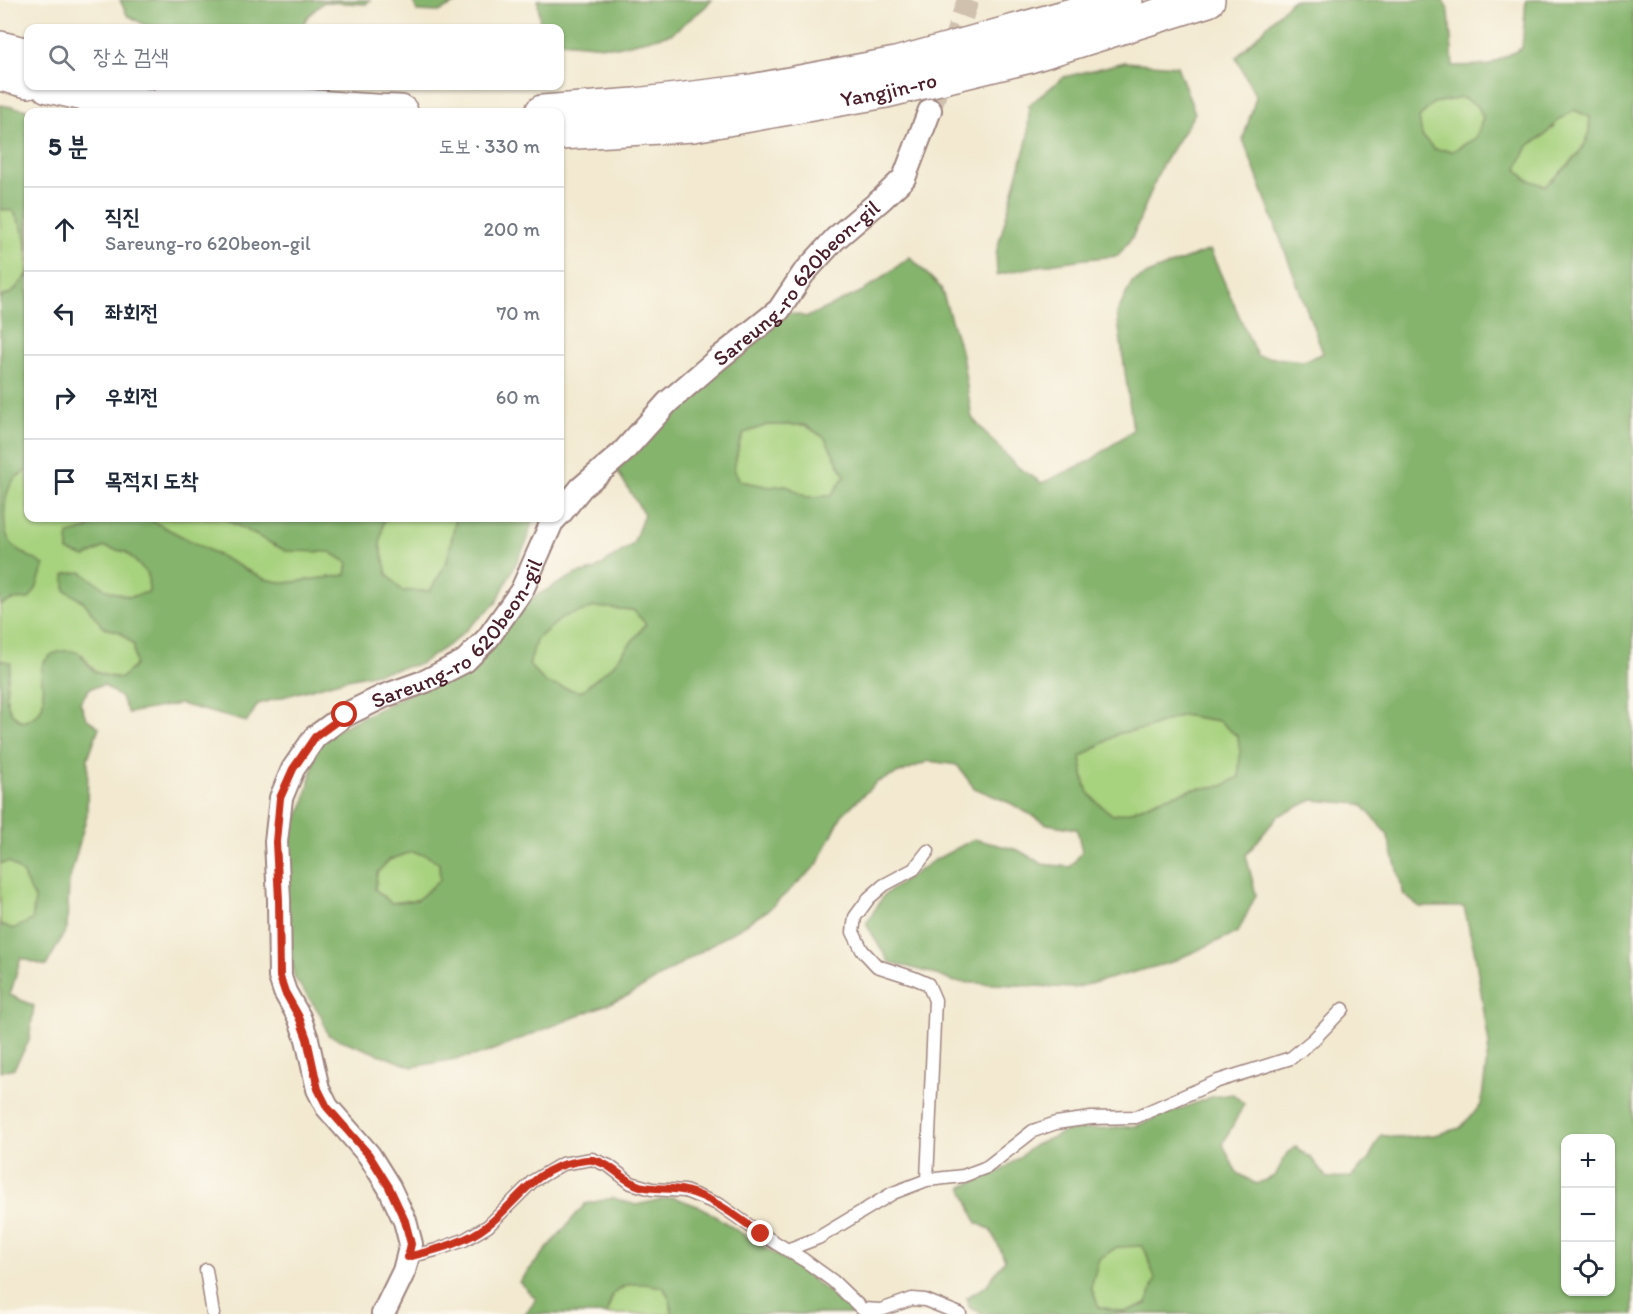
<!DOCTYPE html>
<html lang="ko">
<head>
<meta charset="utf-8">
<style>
  body { margin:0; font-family:Itim,"Poor Story",sans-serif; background:#f6f6f7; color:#1f2937 }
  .controls { position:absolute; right:18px; bottom:18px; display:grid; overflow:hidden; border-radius:12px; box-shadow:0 2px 4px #0004 }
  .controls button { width:54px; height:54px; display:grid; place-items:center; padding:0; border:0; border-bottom:2px solid #e0e1e3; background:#fff; color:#1f2937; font:30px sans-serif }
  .stop { position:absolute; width:18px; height:18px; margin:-14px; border:4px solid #c8321e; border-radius:50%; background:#fff }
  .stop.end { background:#c8321e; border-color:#fff; box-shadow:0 2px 6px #0008 }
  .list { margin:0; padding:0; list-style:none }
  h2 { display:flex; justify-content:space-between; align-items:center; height:78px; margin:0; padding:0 24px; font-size:26px }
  h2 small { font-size:20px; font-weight:400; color:#747a83 }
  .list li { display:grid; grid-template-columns:39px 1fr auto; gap:18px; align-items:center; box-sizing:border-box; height:84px; padding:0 24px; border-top:2px solid #e0e1e3 }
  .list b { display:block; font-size:22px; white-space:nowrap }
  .list p { margin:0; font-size:20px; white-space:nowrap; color:#747a83 }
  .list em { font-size:20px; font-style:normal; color:#747a83 }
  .icon { flex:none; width:33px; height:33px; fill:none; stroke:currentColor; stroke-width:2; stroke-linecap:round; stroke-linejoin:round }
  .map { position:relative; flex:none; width:1633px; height:1314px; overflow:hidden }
  .search { position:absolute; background:#fff; box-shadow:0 2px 4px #0004; left:24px; top:24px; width:540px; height:66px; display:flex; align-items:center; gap:15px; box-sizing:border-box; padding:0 21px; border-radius:12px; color:#747a83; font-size:22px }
  .panel { position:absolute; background:#fff; box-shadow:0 2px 4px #0004; left:24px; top:108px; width:540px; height:414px; border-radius:12px }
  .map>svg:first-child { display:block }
  .green { fill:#a7d27e; stroke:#787854; stroke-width:1.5 }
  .forest { fill:#85b46d; stroke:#686a4c; stroke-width:1.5; fill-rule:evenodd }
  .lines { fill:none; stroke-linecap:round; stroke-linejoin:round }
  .minor-tunnel { stroke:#d0c1af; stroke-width:22; stroke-dasharray:22 11; stroke-linecap:butt }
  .service-casing { stroke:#9e847e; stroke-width:15 }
  .minor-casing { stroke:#9e847e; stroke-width:26 }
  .secondary-casing { stroke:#9e847e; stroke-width:36 }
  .service { stroke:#fff; stroke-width:12 }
  .minor { stroke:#fff; stroke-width:22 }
  .secondary { stroke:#fff; stroke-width:33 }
  .route { stroke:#c8321e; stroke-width:8 }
  .labels { text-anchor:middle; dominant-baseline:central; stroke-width:4.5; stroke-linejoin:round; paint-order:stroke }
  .street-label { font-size:22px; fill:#4a1f2b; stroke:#fbf7ec }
</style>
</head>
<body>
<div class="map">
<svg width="1633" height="1314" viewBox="0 0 1633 1314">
  <rect width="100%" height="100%" fill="#fbf7ec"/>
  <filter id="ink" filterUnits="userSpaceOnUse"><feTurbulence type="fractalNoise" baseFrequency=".0167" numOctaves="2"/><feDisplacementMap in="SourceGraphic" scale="12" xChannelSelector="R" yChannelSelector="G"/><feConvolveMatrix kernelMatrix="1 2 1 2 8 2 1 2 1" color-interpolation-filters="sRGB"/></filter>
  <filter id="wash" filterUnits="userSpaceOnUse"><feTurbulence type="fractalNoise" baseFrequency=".008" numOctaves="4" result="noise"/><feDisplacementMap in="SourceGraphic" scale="24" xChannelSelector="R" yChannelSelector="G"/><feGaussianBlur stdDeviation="1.35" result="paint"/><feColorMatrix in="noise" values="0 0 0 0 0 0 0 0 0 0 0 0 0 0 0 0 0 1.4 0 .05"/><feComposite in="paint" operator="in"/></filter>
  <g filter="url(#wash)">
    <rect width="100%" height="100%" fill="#f2e9d0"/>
    <path class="green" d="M1462,98l16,8 5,12 -7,20 -23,13 -19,-2 -12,-13 -3,-18 14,-15z
      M1574,110l16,7c-1,6 0,13 -2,19 -5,18 -29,38 -43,50l-19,-7 -9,-10 11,-23 17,-11 12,-13z
      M0,209l13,2c13,21 16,38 15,63l-15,18 -13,6z
      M767,425h38l20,13 20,38 -14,20 -25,1 -20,-12 -16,2 -30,-6 -6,-12 5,-25 5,-11z
      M28,470v48h65l-5,11 -3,28 19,-10 22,5 22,22 1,18 -19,5 -21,-6 -43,-1 18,12 19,25 17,5 14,13 1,21 -14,12c-22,-3 -27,-4 -39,-24l-41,23c4,22 6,37 -18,45 -23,-11 -17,-36 -13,-59l-10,-3v-55l13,-6 14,-44c-5,-3 -12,-6 -15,-10 -12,-15 -9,-55 4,-68 3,-2 9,-5 12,-7z
      M150,518h73l63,33h45l17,12 -2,12 -61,8 -21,-4 -112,-58z
      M384,518h72l-9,44 -16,29h-29l-15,-17 -7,-29z
      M595,607l38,3 13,14 -33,41 -33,27 -35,-9 -16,-18 7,-25 27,-23z
      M1182,715l37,6 19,16 2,15 -1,25 -16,9 -29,3 -34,10 -30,13 -17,3c-26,-19 -30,-26 -32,-58l38,-24 26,-4z
      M411,852l15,3 13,8 1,17 -23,20 -26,3 -16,-14 2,-16 12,-13z
      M9,862l15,12 1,6 11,19 -3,21 -20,9 -13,-5v-61z
      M1142,1245l4,7 9,27 -8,25 -23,8 -25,-5 -8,-20 7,-28 19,-12z
      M644,1283l19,4 7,12 2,15h-64l-1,-2 7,-19 13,-8z"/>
    <path class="forest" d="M120,0h250l-4,4 -42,-2 -16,14 -7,12h-126l-30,-3 -18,-10z
      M413,0h49l-23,12 -22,-1z
      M538,0h174l-9,9 -32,25 -54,13 -57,-5v-14h-19l-1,-1z
      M1292,0h151l6,12 4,54 36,-1 33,-17 4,-48h107v1314h-649l-14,-6 -4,-10 20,-12 19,-26 -14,-30 -14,-7 -15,-36 39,-16 34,-26 32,-14 69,-5 75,-29 22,-3 11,10 -21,40 13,28 20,12 19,-8 12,-23 9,-6 16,12 15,19 24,-1 18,-18 12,-24 18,3 35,-3 26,-7 21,-23 8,-61 -14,-90 -11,-47h-44l-16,-12 -17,-62 -26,-29 -48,-4 -35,16 -32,39 10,40 -18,37 -69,31 -95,25 -119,-6 -24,-9 -42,-11 -23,-38 18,-29 49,-34 41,-22 44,11 24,14 28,3 12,-15 -5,-23 -30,-5 -37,-21 -36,-15 -17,-23 -28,-4 -52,21 -35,33 -25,50 -50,46 -137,84 -147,59 -71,13 -84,-32 -7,-20 -27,-38 -14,-127 24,-46 16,-66 134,-66 74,-72 48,-26 18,-4 39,-26 11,-30 -28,-45 66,-74 99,-84 26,6 58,-27 45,-33 31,31 21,67 10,63 44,48 26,17 46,-21 45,-32 -16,-117 15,-31 22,-11 56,-21 47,106 47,5 19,-8 -80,-214 13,-42 -20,-39zM1462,98l16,8 5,12 -7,20 -23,13 -19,-2 -12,-13 -3,-18 14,-15zM1574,110l16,7c-1,6 0,14 -2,20 -6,18 -29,37 -43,49l-19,-7 -9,-10 11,-23 17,-11 12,-13zM767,425h38l20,13 20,38 -14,20 -25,1 -20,-12 -16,2 -30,-6 -6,-12 5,-25 5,-11zM595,607l38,3 13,14 -33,41 -33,27 -34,-9 -17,-18 7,-25 27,-23zM1182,715l37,6 19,16 2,15 -1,25 -16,9 -29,3 -34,10 -30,13 -17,3c-26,-18 -30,-26 -32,-58l38,-24 26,-4zM411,852l15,3 13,8 1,17 -23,20 -26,3 -16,-14 2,-16 12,-13zM1566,1138h44v154h-44zM1142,1246l4,6 9,27 -8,25 -23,8 -25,-5 -8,-20 8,-28 18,-12z
      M1125,62l52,4 18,47 -34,54 -28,69 -15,20c-41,3 -81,9 -121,19l-1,-22 32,-116 1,-32 35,-28z
      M0,105l24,4 6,3h-2v139l-7,-27 -8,-13 -13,-2z
      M28,274v196c-3,2 -9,5 -12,7 -13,13 -16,54 -4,68 5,6 25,15 32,20l-8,24 -7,10 -16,1 -13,5v-307l13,-6z
      M93,518h57l2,3 112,58 21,4 61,-8 2,-12 -18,-11 -44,-1 -63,-33h161l-4,27 7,29 15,17h28l17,-29 9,-44h77l-6,23 -31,62 -43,39 -33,22 -77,16 -85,24 -11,18 -67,-18 -52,9 -7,-15 -17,-13 -14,3 -10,14 6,16 13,9 -11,31 -1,57 -18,67 -2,46 -21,38 -25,-8 -11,37 24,11 -5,35 -15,27 -14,4v-148l13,5 19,-9 3,-21 -10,-19 -2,-6 -14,-12 -9,1v-203l11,3c-5,23 -11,48 12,59 43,-14 0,-52 30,-68 9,-4 23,-6 30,3 3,3 4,8 8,11 8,8 20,9 30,10l14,-12 -1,-21 -14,-13 -17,-5 -19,-25 -19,-12v-16l16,-2 28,19 21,6 19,-5 -1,-18 -22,-22 -22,-5 -19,10 -17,-6v-17l20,-5z
      M673,1197l30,11 44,29 42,25 68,52h-185l-2,-15 -7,-12c-15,-3 -37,-8 -49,6 -3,4 -5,13 -7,19l1,2h-83l11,-15 -17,-17 66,-78 28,-6 23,7z"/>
  </g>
  <g filter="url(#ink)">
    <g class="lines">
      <path class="minor-tunnel" d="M930,110l38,-110"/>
      <defs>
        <path id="service" d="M927,1180l8,-180 -7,-16 -14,-6 -37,-12 -15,-16 -9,-18 2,-15 14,-19 15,-13 30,-16 14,-18
          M787,1250l31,-12 75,-45 34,-13 36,-4 24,-9 46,-36 23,-8 35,-5 45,-1 82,-36 73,-23 22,-18 30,-31
          M408,1257l28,-7 28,-10 24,-14 45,-45 29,-17 30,-5 17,7 22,17 21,6 33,2 35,14 41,29 43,26 29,21 29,28 19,1 31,-11 13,1 35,14
          M206,1270l7,44"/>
        <g id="minor">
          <path id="s1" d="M560,514l21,-26 41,-35 46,-51 50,-43 61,-49 24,-36 32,-35 47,-40 22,-21 26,-68"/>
          <path id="s2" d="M383,1314l21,-43 7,-27 -6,-23 -16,-34 -20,-32 -42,-48 -9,-18 -11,-50 -8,-22 -14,-25 -5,-15 -1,-77 -3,-58 5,-44 12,-29 22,-32 30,-22 39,-19 42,-15 39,-20 23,-23 34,-48 30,-68 4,-4"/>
        </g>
        <g id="secondary">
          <path d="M0,48l28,7"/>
          <path d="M0,74l28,7"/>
          <path d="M48,86l40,9 95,17"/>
          <path d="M171,86c76,16 153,23 230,26"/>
          <path d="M542,112l93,-7 117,-14 144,-27 230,-64"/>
          <path id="s3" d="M560,133l133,-8 193,-34 140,-34 182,-57"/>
        </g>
      </defs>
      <use href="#service" class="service-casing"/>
      <use href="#minor" class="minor-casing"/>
      <use href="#secondary" class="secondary-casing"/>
      <use href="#service" class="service"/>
      <use href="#minor" class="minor"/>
      <use href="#secondary" class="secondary"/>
    </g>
  </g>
  <g class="lines" filter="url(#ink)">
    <path class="route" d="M345,715l-30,22 -22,32 -13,29 -4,44 3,58 1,77 5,15 14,25 8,22 11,50 9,18 42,48 20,32 16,34 6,23 -3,13c27,-7 58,-14 80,-32 29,-23 47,-57 87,-63 5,-1 12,-3 18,-2 18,3 30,21 47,26 15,4 31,1 46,5 28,7 51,26 75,43"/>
  </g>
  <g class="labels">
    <g class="street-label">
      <text stroke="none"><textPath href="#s3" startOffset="332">Yangjin-ro</textPath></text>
      <text stroke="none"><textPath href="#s1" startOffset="332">Sareung-ro 620beon-gil</textPath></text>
      <text stroke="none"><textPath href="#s2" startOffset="808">Sareung-ro 620beon-gil</textPath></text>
    </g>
  </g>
</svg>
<div class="controls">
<button>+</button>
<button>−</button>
<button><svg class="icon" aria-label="locate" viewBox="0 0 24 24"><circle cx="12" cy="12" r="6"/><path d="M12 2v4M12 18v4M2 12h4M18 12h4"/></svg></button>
</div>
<div class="stop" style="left:345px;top:715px"></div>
<div class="stop end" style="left:761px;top:1234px"></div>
<div class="search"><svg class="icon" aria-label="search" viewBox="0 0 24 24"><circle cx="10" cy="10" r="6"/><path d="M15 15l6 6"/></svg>장소 검색</div>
<section class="panel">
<h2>5 분<small>도보 · 330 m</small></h2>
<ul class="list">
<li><svg class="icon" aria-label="ahead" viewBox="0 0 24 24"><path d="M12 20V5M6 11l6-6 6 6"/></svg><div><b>직진</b><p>Sareung-ro 620beon-gil</p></div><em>200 m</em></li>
<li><svg class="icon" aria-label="left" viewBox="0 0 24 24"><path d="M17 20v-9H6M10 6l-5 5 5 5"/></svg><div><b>좌회전</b></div><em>70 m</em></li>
<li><svg class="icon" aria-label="right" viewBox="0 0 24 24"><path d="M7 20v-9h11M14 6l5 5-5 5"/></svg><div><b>우회전</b></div><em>60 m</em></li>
<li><svg class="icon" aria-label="arrive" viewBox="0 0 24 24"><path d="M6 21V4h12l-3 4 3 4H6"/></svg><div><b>목적지 도착</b></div></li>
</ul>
</section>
</div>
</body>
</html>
